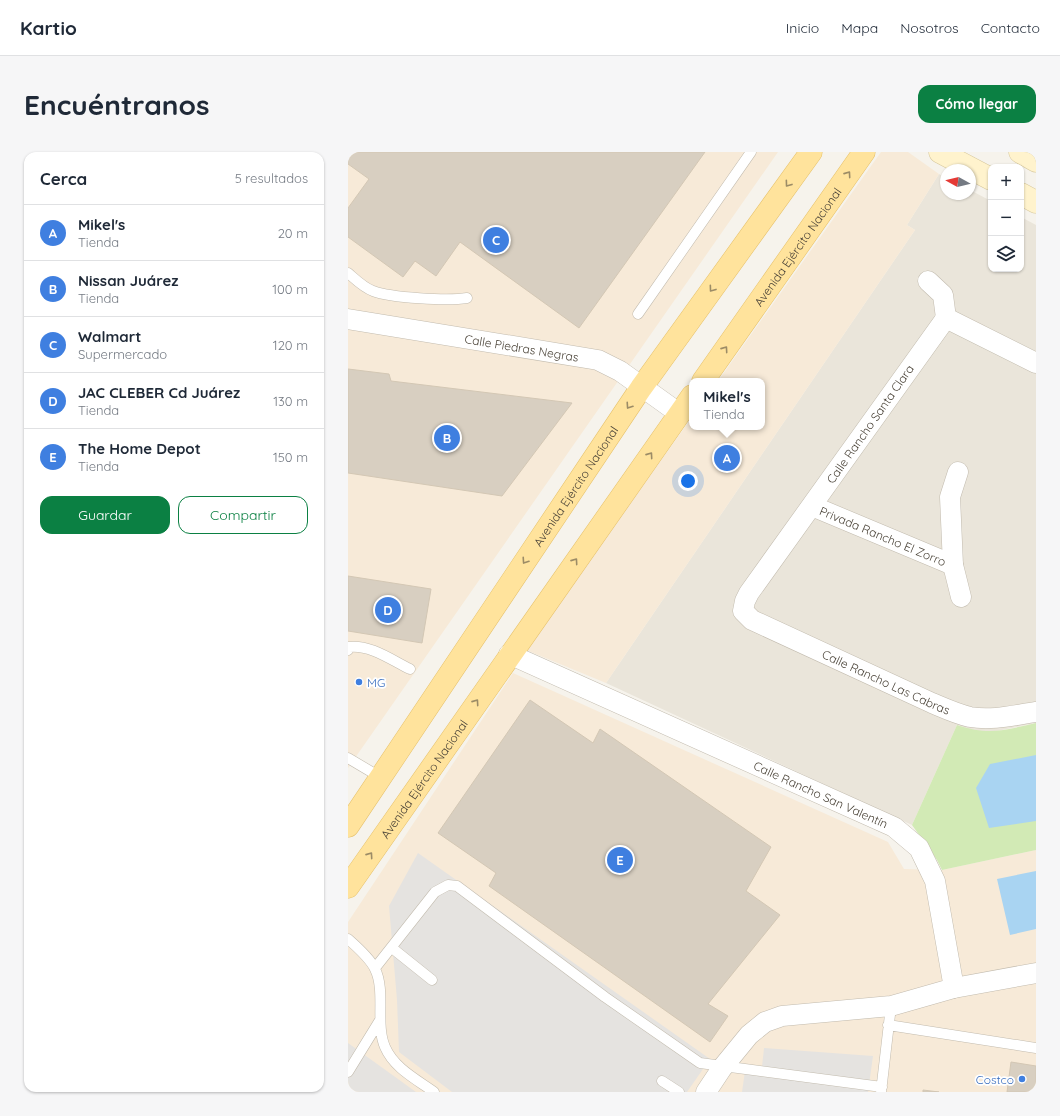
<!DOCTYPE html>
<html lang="es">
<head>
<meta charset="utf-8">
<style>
  body { margin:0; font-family:Quicksand,sans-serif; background:#f6f6f7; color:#1f2937 }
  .controls { position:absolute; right:12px; top:12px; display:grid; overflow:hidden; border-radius:8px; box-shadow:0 1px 3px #0004 }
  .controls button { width:36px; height:36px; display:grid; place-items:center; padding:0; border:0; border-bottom:1px solid #e0e1e3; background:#fff; color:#1f2937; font:20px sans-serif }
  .compass { position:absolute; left:592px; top:12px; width:36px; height:36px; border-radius:50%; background:#fff; box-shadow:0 1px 3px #0004; rotate:278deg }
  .you { position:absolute; left:340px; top:329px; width:14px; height:14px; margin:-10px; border:3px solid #fff; border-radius:50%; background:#1a73e8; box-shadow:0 0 0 6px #1a73e833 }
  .badge { display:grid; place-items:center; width:26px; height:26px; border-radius:50%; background:#0b8043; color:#fff; font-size:13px; font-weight:700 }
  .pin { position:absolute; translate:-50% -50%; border:2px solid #fff; box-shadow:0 1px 4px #0006 }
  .popup { position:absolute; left:341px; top:226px; width:76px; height:52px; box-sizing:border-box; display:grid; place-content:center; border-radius:8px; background:#fff; filter:drop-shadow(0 1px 3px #0005); font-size:13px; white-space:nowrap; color:#747a83 }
  .popup b { font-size:15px; color:#1f2937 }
  .popup::after { content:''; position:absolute; left:50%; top:100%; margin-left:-8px; border:8px solid transparent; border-top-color:#fff }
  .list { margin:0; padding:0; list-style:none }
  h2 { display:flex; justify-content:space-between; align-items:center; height:52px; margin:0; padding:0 16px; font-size:17px }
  h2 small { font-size:13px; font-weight:400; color:#747a83 }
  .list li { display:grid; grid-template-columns:26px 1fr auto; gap:12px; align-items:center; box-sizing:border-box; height:56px; padding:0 16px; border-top:1px solid #e0e1e3 }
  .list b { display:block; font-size:15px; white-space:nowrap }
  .list p { margin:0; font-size:13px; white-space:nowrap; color:#747a83 }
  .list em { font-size:13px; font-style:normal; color:#747a83 }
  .actions { display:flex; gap:8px; padding:12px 16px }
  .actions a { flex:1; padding:9px 0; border:1px solid #0b8043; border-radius:12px; text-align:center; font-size:14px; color:#0b8043 }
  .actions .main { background:#0b8043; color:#fff }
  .icon { flex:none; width:22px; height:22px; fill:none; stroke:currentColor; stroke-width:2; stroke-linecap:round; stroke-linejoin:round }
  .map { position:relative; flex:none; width:688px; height:940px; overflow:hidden; border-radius:12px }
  header { display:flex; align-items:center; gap:24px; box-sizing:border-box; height:56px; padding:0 20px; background:#fff; border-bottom:1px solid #e0e1e3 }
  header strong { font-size:19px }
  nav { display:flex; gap:22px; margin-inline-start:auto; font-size:14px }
  .intro { display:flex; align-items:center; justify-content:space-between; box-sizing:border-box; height:96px; padding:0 24px }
  h1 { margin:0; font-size:28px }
  .button { padding:10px 18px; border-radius:12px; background:#0b8043; color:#fff; font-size:14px; font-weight:700 }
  main { display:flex; gap:24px; padding:0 24px }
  aside { flex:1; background:#fff; border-radius:12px; box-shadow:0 1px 3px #0004 }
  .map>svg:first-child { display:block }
  .residential { fill:#eae5da }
  .commercial { fill:#f7ead8 }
  .green { fill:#d2eab5 }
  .parking { fill:#e5e3e0 }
  .water { fill:#a9d4f2 }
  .building { fill:#d8cfc1; stroke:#d3c7b4 }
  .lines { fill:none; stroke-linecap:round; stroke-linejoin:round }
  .lane-casing { stroke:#c2bbae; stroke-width:11 }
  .street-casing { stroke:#c2bbae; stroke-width:21 }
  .secondary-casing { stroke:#d6c79b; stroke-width:23 }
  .primary-casing { stroke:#e6c16a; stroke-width:23 }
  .lane { stroke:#fff; stroke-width:10 }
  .street { stroke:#fff; stroke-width:20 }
  .secondary { stroke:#fff3cd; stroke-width:22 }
  .primary { stroke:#ffe39c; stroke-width:22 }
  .oneway { stroke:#9c8c66 }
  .shop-dot { fill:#3f7fe0; stroke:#fff; stroke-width:1.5 }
  .labels { text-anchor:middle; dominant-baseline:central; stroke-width:3.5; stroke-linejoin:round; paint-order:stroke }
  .street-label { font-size:12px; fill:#4b4439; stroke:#fff }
  .shop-label { font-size:12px; fill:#366cbe; stroke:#fff; text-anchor:start }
</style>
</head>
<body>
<header>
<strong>Kartio</strong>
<nav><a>Inicio</a><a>Mapa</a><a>Nosotros</a><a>Contacto</a></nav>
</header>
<div class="intro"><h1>Encuéntranos</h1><a class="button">Cómo llegar</a></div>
<main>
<aside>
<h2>Cerca<small>5 resultados</small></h2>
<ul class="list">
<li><span class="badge" style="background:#3f7fe0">A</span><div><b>Mikel's</b><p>Tienda</p></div><em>20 m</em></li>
<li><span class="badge" style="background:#3f7fe0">B</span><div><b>Nissan Juárez</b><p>Tienda</p></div><em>100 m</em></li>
<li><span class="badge" style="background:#3f7fe0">C</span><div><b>Walmart</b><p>Supermercado</p></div><em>120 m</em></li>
<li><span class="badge" style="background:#3f7fe0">D</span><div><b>JAC CLEBER Cd Juárez</b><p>Tienda</p></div><em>130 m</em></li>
<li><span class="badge" style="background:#3f7fe0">E</span><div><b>The Home Depot</b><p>Tienda</p></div><em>150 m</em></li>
</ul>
<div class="actions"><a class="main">Guardar</a><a>Compartir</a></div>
</aside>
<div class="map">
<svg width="688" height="940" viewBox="0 0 688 940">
  <rect width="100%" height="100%" fill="#f6f3ec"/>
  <path class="residential" d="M591,22l7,4v16h24v-4l21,11v68h30v-52l15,8v498l-44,9 -18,-1 -17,-6 -45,100 -306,-142 309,-453 -8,-5z"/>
  <path class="commercial" d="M0,0h430l-430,616z
    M533,0h27l31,22 -32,51 8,5 -309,453 -80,-33 166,-233v10h70v-46h-44z
    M165,521l375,169 16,27 38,1 94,-20v242h-688v-170z"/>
  <path class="green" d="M688,571v127l-94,20 -5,-10 -25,-35 45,-100c32,11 48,5 79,-2z"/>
  <path class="parking" d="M70,701l292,206 -23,33h-235l-53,-40 -2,-52 -8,-94z
    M0,891l68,49h-68z
    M416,896l109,8 -5,36h-126l4,-28 16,3z"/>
  <path class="water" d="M688,603v66l-47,7 -13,-40 14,-24z
    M688,719v58l-26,6 -13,-56z"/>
  <path class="building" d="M0,0h357l-126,176 -119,-86 -24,34 -21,-15 -12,16 -55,-40v-29l21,-29 -21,-15z
    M0,217l41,5 2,7 181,22 -70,93 -154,-23z
    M0,424l83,13 -9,54 -74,-12z
    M182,548l63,43 7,-14 171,118 -25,44 34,24 -72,89 20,12 -18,26 -221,-156 7,-13 -58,-40z
    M663,910l25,4v26h-29z
    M575,938l16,2h-16z"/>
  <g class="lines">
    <defs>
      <path id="lane" d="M0,121c8,7 16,15 25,18 18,7 75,10 94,7
        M290,162l113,-162
        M0,498l1,-3c21,-3 44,14 61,22
        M0,606l32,19
        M0,787c8,7 23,21 27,30 11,22 0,55 10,78 9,21 31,32 49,45
        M44,796l40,32
        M27,816l60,-76 13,-7 9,1 148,111 95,66 182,24
        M540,873l148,23
        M0,920l32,-52
        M314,929l17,11
        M533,940l10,-86"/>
      <g id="street">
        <path d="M580,129l15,14 3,23"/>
        <path id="s1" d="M598,166l-197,275 -4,8 -2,10 9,9 180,83c12,5 25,11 38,14 22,4 45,-2 66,-5"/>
        <path d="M598,166l90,45"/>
        <path id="s2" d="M0,167l250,41 22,11 60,43"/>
        <path d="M610,320l-8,25 3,68 8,32"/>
        <path id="s3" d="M464,354l141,59"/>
        <path id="s4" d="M161,502l385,173 25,21 16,33 19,107"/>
        <path d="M358,940l16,-24 27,-33 16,-13 17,-6 109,-10 63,-18 82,-15"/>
      </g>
      <path id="secondary" d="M592,0l51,27
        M672,0l16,9
        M673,42l15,8"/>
      <g id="primary">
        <path id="s5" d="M355,229l161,-229"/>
        <path id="s6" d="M0,674l293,-438 170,-236"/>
        <path id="s7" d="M0,735l344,-491"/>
      </g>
    </defs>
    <use href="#lane" class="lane-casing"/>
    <use href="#street" class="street-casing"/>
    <use href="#secondary" class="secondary-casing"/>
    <use href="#primary" class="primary-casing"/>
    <use href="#lane" class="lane"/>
    <use href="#street" class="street"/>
    <use href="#secondary" class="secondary"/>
    <use href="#primary" class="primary"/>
  </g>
  <defs><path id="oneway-chevron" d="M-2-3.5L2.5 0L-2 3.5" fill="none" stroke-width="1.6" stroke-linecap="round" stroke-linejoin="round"/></defs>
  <g class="oneway">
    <use href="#oneway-chevron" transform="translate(500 22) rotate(-55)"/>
    <use href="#oneway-chevron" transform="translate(440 32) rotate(126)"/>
    <use href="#oneway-chevron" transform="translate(364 137) rotate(126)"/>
    <use href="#oneway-chevron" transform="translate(377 197) rotate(-55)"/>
    <use href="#oneway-chevron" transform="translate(281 254) rotate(124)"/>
    <use href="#oneway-chevron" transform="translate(302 303) rotate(-55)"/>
    <use href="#oneway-chevron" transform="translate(177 409) rotate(124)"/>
    <use href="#oneway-chevron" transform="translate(227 409) rotate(-55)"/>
    <use href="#oneway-chevron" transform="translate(128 550) rotate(-55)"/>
    <use href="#oneway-chevron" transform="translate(22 703) rotate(-55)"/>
  </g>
  <g class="shop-dot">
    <circle cx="11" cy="530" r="4"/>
    <circle cx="674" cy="927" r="4"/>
  </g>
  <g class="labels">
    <g class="street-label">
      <text stroke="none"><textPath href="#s5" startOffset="164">Avenida Ejército Nacional</textPath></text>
      <text stroke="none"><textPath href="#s2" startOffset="176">Calle Piedras Negras</textPath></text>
      <text transform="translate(522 272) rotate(-55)">Calle Rancho Santa Clara</text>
      <text stroke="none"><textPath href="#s6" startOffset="409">Avenida Ejército Nacional</textPath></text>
      <text stroke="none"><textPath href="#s3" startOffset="77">Privada Rancho El Zorro</textPath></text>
      <text stroke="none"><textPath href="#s1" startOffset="518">Calle Rancho Las Cabras</textPath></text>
      <text stroke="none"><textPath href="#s7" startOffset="132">Avenida Ejército Nacional</textPath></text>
      <text stroke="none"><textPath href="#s4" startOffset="342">Calle Rancho San Valentín</textPath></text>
    </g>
    <g class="shop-label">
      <text x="19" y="530">MG</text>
      <text x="666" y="927" text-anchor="end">Costco</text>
    </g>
  </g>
</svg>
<div class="controls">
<button>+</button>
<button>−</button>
<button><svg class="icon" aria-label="layers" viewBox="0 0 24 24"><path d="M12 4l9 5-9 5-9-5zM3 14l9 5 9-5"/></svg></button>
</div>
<svg class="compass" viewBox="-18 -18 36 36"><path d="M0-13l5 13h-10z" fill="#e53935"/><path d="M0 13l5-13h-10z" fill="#747a83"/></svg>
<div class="you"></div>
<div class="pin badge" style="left:379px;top:306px;background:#3f7fe0">A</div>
<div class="popup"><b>Mikel's</b>Tienda</div>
<div class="pin badge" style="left:99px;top:286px;background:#3f7fe0">B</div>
<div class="pin badge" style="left:148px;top:88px;background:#3f7fe0">C</div>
<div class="pin badge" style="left:40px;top:458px;background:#3f7fe0">D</div>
<div class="pin badge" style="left:272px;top:708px;background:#3f7fe0">E</div>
</div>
</main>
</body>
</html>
